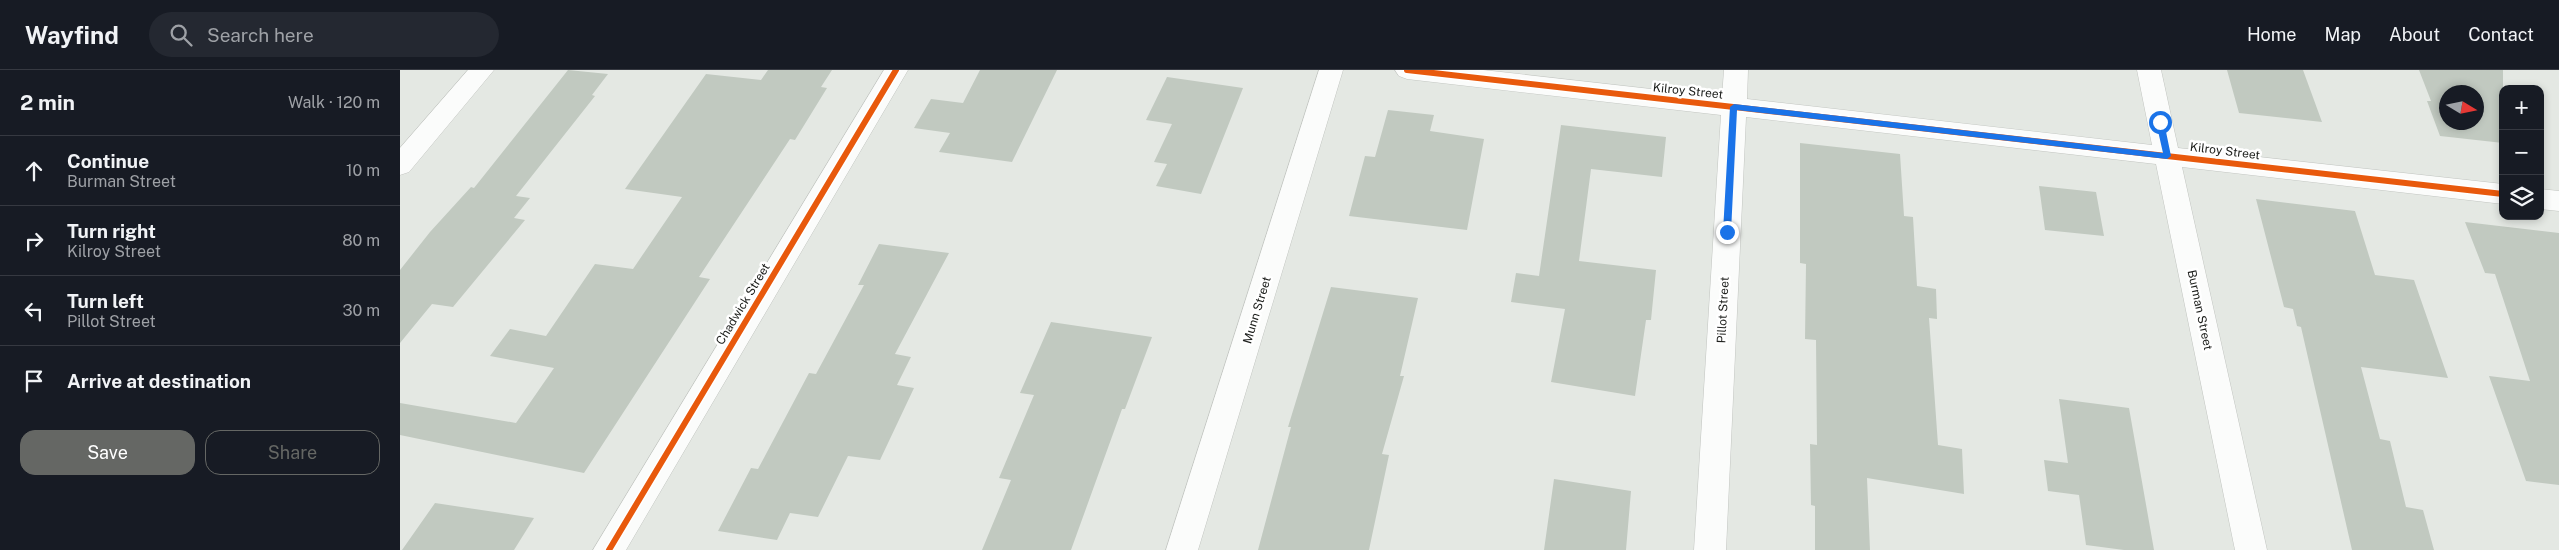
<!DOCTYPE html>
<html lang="en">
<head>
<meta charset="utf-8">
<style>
  body { margin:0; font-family:"Public Sans",sans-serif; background:#242831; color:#f1f3f6 }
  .controls { position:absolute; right:15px; top:15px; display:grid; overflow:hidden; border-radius:10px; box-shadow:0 2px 8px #0003 }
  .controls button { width:45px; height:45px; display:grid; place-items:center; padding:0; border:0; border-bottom:1px solid #363941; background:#171b24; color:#f1f3f6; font:25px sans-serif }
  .compass { position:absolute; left:2039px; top:15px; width:45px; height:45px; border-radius:50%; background:#171b24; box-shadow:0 2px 8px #0003; rotate:100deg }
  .stop { position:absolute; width:15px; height:15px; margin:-11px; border:4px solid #1a73e8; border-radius:50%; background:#fff }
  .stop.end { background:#1a73e8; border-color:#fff; box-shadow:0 1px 5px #0008 }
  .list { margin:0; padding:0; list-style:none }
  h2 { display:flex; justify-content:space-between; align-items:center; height:65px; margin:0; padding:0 20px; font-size:21px }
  h2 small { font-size:16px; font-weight:400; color:#9ea1a6 }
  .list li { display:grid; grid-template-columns:32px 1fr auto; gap:15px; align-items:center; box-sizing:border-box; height:70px; padding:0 20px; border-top:1px solid #363941 }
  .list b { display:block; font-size:19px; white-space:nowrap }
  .list p { margin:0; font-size:16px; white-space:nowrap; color:#9ea1a6 }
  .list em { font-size:16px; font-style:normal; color:#9ea1a6 }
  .actions { display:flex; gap:10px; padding:15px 20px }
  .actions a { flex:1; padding:11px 0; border:1px solid #656764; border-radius:15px; text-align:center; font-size:18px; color:#656764 }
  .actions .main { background:#656764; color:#fff }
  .icon { flex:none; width:28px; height:28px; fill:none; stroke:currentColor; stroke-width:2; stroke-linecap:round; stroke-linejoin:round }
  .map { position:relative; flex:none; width:2159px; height:480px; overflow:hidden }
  header { display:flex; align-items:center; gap:30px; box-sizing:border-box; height:70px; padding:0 25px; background:#171b24; border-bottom:1px solid #363941 }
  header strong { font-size:24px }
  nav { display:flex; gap:28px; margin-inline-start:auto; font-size:18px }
  .search { width:350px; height:45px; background:#242831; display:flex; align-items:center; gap:12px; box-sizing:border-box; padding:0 18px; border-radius:28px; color:#9ea1a6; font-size:19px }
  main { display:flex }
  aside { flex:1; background:#171b24 }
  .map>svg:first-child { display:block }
  .building { fill:#c1c9c0; fill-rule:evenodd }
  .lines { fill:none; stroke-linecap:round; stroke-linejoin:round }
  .minor-casing { stroke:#c2c5c1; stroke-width:1 }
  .minor { fill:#fbfcfb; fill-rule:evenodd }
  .cycleway-casing { stroke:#fff; stroke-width:9 }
  .cycleway { stroke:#e8590c; stroke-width:6 }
  .route { fill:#1a73e8 }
  .labels { text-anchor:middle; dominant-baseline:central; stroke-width:5; stroke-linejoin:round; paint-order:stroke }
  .street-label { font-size:12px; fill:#20221f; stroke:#fff }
</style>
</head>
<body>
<header>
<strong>Wayfind</strong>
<div class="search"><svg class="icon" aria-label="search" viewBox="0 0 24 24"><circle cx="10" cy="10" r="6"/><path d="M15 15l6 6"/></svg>Search here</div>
<nav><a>Home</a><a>Map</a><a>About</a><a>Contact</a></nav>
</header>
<main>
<aside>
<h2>2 min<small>Walk · 120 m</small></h2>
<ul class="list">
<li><svg class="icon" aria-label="ahead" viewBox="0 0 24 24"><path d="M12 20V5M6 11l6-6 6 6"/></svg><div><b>Continue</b><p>Burman Street</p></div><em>10 m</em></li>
<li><svg class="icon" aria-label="right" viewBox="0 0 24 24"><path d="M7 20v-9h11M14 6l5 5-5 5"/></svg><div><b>Turn right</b><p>Kilroy Street</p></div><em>80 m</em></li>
<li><svg class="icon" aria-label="left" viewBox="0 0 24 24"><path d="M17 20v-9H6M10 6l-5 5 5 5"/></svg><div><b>Turn left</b><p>Pillot Street</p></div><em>30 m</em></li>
<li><svg class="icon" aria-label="arrive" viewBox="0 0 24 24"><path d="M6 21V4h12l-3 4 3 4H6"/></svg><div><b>Arrive at destination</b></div></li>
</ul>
<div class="actions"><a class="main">Save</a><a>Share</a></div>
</aside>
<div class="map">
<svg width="2159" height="480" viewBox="0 0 2159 480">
  <rect width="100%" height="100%" fill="#e4e8e3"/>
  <path class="building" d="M168,0l40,4 -16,21 3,1 -79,100 14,2 -16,20 11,2 -72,87 -21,-3 -32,39v-73l30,-38 41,-45 3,1z
    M368,0h64l-11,17 6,1 -32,52 -5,-1 -91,138 11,2 -126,194 -184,-38v-32l116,20 38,-55 -64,-12 20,-27 36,7 49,-72 38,5 49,-72 -57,-8 81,-115 55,6z
    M580,0h77l-45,92 -73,-10 11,-19 -36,-5 17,-29 32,4z
    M1827,0h76l19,52 -83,-9z
    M2019,0h84v73l-63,-7 -13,-35h4zM2046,22h30v30h-30z
    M767,7l76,11 -42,106 -45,-8 11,-22 -13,-2 18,-38 -26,-4z
    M988,40l46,5 -4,16 54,8 -17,91 -118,-14 16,-60 10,1z
    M1161,55l105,12 -4,40 -71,-8 -12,92 77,9 -5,50h-5l-11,76 -84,-14 14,-73 -54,-7 5,-29 23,3z
    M1400,73l100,11 4,62 9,1 4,69 19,3 1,30 -8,-1 9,127 24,4 2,45 -97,-16 3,72h-55v-44l-4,-1 -1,-61 7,1 -1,-105 -11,-1 1,-75 -6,-1z
    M1639,116l57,6 8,44 -59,-6z
    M1856,129l99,12 20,64 39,5 34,98 -87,-11 19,72 10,2 16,66 17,3 11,40h-82l-51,-223 -4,-1 -4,-17 -9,-2z
    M2065,152l94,11v252l-33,-4 -37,-105 41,5 -35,-107 -10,-1z
    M479,174l70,9 -54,101 16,3 -14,28 17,3 -34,72 -32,-4 -30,61 -28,-4 -13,27 -59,-9 33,-63 7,1 51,-96 7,1 48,-89h-6z
    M931,217l87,11 -18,78h4l-22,78 7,1 -20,95h-111l33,-123h-3z
    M651,252l101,15 -27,72h-3l-51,141h-89l29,-70 -12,-2 35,-83 -14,-2z
    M1659,329l70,9 25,142h-30l-38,-5 -7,-50 -31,-4 -4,-31 24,3z
    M1154,409l77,12 -5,59h-82z
    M35,433l99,15 -20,32h-112z"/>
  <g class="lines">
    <defs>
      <path id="minor" d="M68,0h26l-85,102 -9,3v-27z
        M484,0h24l-282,480h-33z
        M919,0h24l-145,480h-32z
        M995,0h88l239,27 2,-27h24l-1,29 405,46 -15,-75h24l17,78 325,36v20l-321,-37 85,383h-32l-79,-386 -410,-47 -20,433h-32l27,-435 -314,-36 -8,-3z
        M2140,119l19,2v20l-19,-2z"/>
    </defs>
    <use href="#minor" class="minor-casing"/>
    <use href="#minor" class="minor"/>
    <defs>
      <path id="cycleway" d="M1007,0l1096,124
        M209,480l287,-480"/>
    </defs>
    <use href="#cycleway" class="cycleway-casing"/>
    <use href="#cycleway" class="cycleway"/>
  </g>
  <path class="route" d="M1334,34l429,49 -7,-31 4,-3 4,3 7,34 -4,3 -430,-49 -6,122 -4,3 -4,-3 7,-125z"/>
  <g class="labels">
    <g class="street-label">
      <text transform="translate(1288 21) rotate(6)">Kilroy Street</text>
      <text transform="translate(1825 81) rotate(7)">Kilroy Street</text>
      <text transform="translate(343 234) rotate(-59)">Chadwick Street</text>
      <text transform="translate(857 240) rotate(-73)">Munn Street</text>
      <text transform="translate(1323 240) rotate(-87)">Pillot Street</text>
      <text transform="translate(1800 240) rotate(78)">Burman Street</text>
    </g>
  </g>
</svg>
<div class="controls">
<button>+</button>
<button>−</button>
<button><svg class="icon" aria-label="layers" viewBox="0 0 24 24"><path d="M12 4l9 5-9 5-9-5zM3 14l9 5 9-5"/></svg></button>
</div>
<svg class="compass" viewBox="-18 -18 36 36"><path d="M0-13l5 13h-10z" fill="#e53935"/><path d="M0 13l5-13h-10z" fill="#9ea1a6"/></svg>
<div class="stop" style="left:1760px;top:52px"></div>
<div class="stop end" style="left:1327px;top:162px"></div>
</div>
</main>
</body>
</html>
